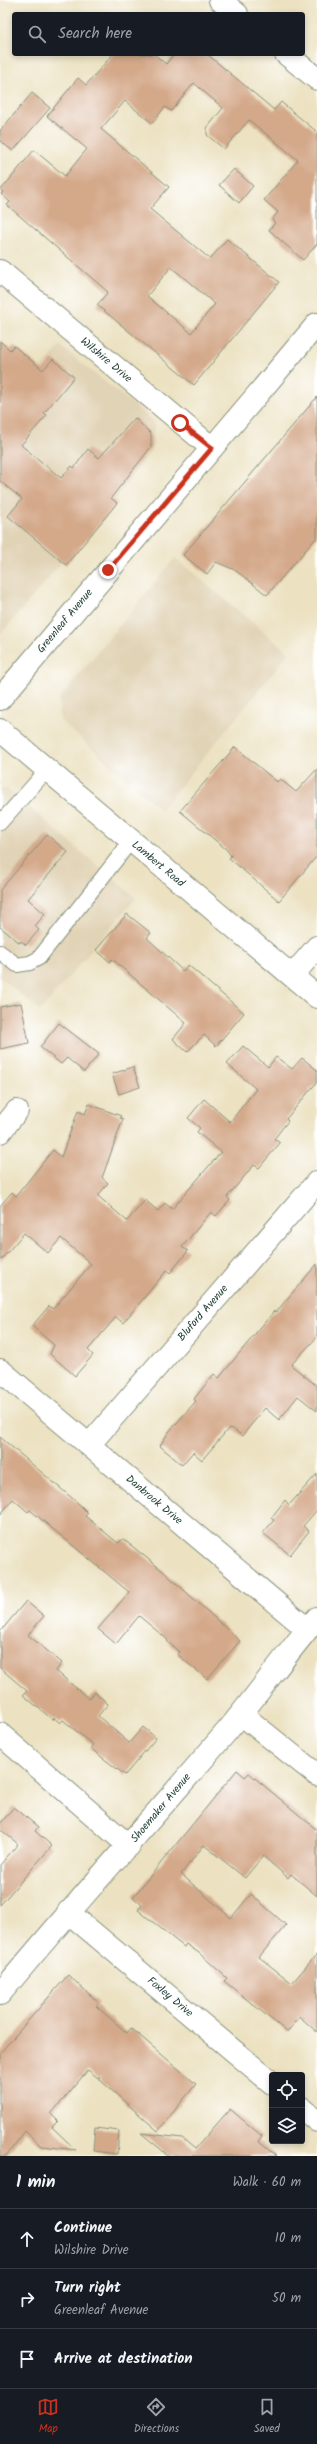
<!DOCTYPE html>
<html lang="en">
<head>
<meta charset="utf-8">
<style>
  body { margin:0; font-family:Kalam,sans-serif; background:#20242c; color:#f1f3f6 }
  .controls { position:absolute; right:12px; bottom:12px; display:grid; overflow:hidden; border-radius:4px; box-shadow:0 2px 6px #0003 }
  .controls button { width:36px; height:36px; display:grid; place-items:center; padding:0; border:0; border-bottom:1px solid #363941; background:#171b24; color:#f1f3f6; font:20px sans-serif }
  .stop { position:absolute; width:12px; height:12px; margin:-9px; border:3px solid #c8321e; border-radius:50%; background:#fff }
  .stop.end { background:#c8321e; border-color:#fff; box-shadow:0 1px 4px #0008 }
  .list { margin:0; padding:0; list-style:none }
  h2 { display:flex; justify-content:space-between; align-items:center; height:52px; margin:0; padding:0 16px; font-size:17px }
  h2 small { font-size:13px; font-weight:400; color:#9ea1a6 }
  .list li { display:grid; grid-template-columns:26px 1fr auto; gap:12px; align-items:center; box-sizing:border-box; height:60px; padding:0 16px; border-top:1px solid #363941 }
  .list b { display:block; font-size:15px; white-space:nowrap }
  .list p { margin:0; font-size:13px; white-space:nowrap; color:#9ea1a6 }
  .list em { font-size:13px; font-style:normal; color:#9ea1a6 }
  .icon { flex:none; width:22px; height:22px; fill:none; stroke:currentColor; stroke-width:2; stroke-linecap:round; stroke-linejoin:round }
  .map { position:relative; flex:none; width:317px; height:2156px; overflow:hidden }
  .search { position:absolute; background:#171b24; box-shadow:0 2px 6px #0003; left:12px; right:12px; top:12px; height:44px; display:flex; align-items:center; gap:10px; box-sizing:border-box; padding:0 14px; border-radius:4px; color:#9ea1a6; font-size:15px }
  .sheet { height:232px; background:#171b24 }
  nav { display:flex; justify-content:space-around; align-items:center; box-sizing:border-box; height:56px; border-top:1px solid #363941; background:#171b24; font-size:11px; color:#9ea1a6 }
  nav a { display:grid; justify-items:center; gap:2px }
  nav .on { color:#c8321e }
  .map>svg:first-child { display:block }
  .built { fill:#e1d3b5 }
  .building { fill:#d4a98a; fill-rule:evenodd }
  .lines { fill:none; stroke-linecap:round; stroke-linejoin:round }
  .lane-casing { stroke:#86907b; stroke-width:16 }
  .street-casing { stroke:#86907b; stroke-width:24 }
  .secondary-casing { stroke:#86907b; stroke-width:24 }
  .lane { stroke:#fff; stroke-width:14 }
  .street { stroke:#fff; stroke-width:22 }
  .secondary { stroke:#fff; stroke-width:22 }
  .route { stroke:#c8321e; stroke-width:5 }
  .labels { text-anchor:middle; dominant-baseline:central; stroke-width:4; stroke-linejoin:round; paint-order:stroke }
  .street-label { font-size:11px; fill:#1f3d34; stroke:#fff }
</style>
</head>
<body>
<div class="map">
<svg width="317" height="2156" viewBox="0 0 317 2156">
  <rect width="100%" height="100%" fill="#fff"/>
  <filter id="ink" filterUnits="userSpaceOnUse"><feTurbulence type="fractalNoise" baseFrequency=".025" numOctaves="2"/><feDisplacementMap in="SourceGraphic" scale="8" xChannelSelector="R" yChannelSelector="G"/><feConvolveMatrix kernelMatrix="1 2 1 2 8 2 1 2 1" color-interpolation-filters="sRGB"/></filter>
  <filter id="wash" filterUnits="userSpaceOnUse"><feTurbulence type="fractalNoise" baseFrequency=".012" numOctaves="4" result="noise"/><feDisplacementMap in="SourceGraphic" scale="16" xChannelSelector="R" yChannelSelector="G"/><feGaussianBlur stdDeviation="0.9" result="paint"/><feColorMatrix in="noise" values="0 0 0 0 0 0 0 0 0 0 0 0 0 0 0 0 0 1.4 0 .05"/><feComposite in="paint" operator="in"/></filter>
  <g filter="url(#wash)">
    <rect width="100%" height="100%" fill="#ece2c2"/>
    <path class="built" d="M60,346l94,75 -1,27 -35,48 -118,139v-219z
      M175,558l114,95 -128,157 -101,-90 -1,-21z
      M0,789h7l129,109 -96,113 -40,-34z"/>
    <g id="blocks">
      <path class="building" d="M113,54h41l12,10 8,-10h33l67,56 7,-8 36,30v112l-14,16 -34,-30 6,-7 -3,-3 6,-8 -14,-12 34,-40 -49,-40 -25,29 -17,-14v-7l16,-20 -29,-25 -23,28 -6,-4 -13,16 -27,-22 -24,28 68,58 -19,22 60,50 17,-20 52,43 -85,103 -97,-80 11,-13 -101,-87 3,-3 -9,-8 2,-2 -2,-2 33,-40 31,26 22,-27 -40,-33 31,-38 8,7zM171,267l44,37 -24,29 -44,-37z
        M32,93l18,15 -37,43 -13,-10v-10z
        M234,169l19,17 -14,17 -20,-18z
        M0,341l10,9 4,-4 29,24 10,-11 21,18 -30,36 3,2 -26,30 40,33 11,-12 2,2 14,-19 11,9 36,-40 16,16v13l-40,51 6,5 -51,62 -58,-49 14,-17 -22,-18z
        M317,397v140l-50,58 -32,-25 -19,-8 -9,12 -24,-19z
        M235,747l42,35 3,-3 16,13 21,-23v87l-38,45 -50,-43 2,-2 -4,-6 -47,-39z
        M47,835l21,17 -40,47 17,15 -10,12 4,4 -13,15 -5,-4 -1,2 -20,-16v-37z
        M127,914l24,19 -4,5 36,33 5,-6 56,48 -28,33 -12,-11 -17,17 -14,-13 13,-16 -74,-64 -2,3 -14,-12z
        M21,1003l8,40 -29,6v-42z
        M59,1023l40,31 -15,18 -17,-14 -6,6 -21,-17z
        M243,1046l25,21 8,-10 16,12 10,-11 15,12v12l-31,37 2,2 -14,18 6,4 -21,25 -5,-3 -27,32 3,3 -14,16 -5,-4 -29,35 6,4 -18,22 -3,-3 -44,53 -7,-6 -28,33 5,5 -18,21 -25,-22 4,-9 -22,-19 17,-20 4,3 38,-45 -30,-26 -13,15 -24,-20 -24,28v-55l12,-14 4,4 37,-46 8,7 17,-46 7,3 4,-10 32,12 -1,2 3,1 -21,59 6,5 -10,13 29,25 18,-21 13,11 7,-8 7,6 49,-57 -24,-20 3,-4 -12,-10 16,-19 26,23 26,-33 -29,-25z
        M133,1067l7,20 -21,7 -7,-20z
        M317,1264v73l-26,28 26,21v25l-19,-15 -19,24 -14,-12 -23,28 -10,-8 -1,1 -2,-1 -27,32 -9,-8 -11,13 -22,-19 8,-13 28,-32 -2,-2 20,-25 5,4 46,-56 9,-11 2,1z
        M0,1437l79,67 9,9 -3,3 33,27 5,-4 40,32 77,70 -33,38 -30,-25 2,-2 -12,-11 1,-1 -29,-24 -23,28 -18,-15 31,-37 -99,-82 -2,2 -15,-13 -13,16z
        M317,1474v36l-14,16 6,5 -19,24 -27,-22 11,-13 -3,-2 14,-18 4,5z
        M26,1601l18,15 -16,19 34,28 -6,8 33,28 6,-7 13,12 -10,12 31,27 14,-16 13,11 -31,37 -35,-27 3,-3 -30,-25 -3,3 -6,-5 -1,2 -30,-25 4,-4 -27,-23v-36z
        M237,1770l8,7 4,-4 68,57v66l-26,-22 -3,4 -25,-22 -18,22 -41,-33 -23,29 50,44 20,-24 35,31 -27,32 33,26 25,-29v78l-17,-15 -13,15 -63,-51 3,-3 -28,-25 -13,-9 -2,3 -46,-37 4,-5 -9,-8z
        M14,1807l24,20 -3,4 17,15 -52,59v-40l18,-21 -18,-15v-5z
        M68,1975l31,28 -3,3 31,27 4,-5 8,7 57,49 -38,47 -58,-51v-4l-2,2 -10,-8 -37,44 7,7 -6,6 24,23 -35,-4 -16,-15 -19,25h-6v-103z
        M230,2109l32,27 -4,5 18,15h-107l-28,-23 41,5 13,11z
        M95,2128l24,3 -2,23 -24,-3z"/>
    </g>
  </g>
  <g filter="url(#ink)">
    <use href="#blocks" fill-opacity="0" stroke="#86907b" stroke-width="1"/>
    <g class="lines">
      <defs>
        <path id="lane" d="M0,823l48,-54
          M0,952l17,13 13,-2 9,-5 92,-117"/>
        <path id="street" d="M220,0l17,14
          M286,54l31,25
          M0,271l212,177
          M293,975l24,-28
          M0,1132l17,-21
          M0,1370l307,259
          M89,1445l228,-263
          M241,1714l76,61
          M0,1734l129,112
          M68,1912l204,171
          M0,1994c74,-90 153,-176 228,-264 31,-37 58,-76 89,-112
          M302,2108l15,13"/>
        <path id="secondary" d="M0,699l317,-375
          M0,730l317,267"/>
      </defs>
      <use href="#lane" class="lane-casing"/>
      <use href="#street" class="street-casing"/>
      <use href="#secondary" class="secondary-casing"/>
      <use href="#lane" class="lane"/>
      <use href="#street" class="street"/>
      <use href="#secondary" class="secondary"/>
    </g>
  </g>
  <g class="lines" filter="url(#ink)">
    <path class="route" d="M108,570l104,-122 -32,-25"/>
  </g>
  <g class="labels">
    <g class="street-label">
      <text transform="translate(106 360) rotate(40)">Wilshire Drive</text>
      <text transform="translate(65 621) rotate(-50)">Greenleaf Avenue</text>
      <text transform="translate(158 864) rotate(40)">Lambert Road</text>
      <text transform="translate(203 1313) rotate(-49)">Bluford Avenue</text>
      <text transform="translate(154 1500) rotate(40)">Danbrook Drive</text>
      <text transform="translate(161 1808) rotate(-50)">Shoemaker Avenue</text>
      <text transform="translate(170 1997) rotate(40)">Foxley Drive</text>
    </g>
  </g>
</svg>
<div class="controls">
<button><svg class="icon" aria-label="locate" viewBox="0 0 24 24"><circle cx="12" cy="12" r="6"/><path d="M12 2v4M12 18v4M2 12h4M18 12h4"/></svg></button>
<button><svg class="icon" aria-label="layers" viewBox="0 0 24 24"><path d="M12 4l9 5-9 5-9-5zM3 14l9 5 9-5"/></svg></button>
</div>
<div class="stop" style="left:180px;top:423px"></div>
<div class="stop end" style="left:108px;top:570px"></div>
<div class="search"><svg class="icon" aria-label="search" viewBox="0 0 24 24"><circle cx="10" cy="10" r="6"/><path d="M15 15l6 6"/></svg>Search here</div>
</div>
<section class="sheet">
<h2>1 min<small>Walk · 60 m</small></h2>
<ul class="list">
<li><svg class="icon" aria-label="ahead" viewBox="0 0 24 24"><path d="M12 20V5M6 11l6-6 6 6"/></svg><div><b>Continue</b><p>Wilshire Drive</p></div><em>10 m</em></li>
<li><svg class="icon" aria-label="right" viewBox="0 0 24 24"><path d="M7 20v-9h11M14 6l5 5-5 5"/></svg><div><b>Turn right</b><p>Greenleaf Avenue</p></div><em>50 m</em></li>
<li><svg class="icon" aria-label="arrive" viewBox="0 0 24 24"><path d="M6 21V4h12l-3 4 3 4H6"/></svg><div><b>Arrive at destination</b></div></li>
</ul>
</section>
<nav>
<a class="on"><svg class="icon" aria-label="map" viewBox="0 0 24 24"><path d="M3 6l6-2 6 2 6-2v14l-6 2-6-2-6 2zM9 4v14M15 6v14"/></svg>Map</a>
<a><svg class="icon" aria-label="directions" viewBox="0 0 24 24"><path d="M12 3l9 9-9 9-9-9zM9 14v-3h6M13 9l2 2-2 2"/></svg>Directions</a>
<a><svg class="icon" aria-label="saved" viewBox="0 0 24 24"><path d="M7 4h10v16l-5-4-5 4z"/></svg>Saved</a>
</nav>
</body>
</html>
